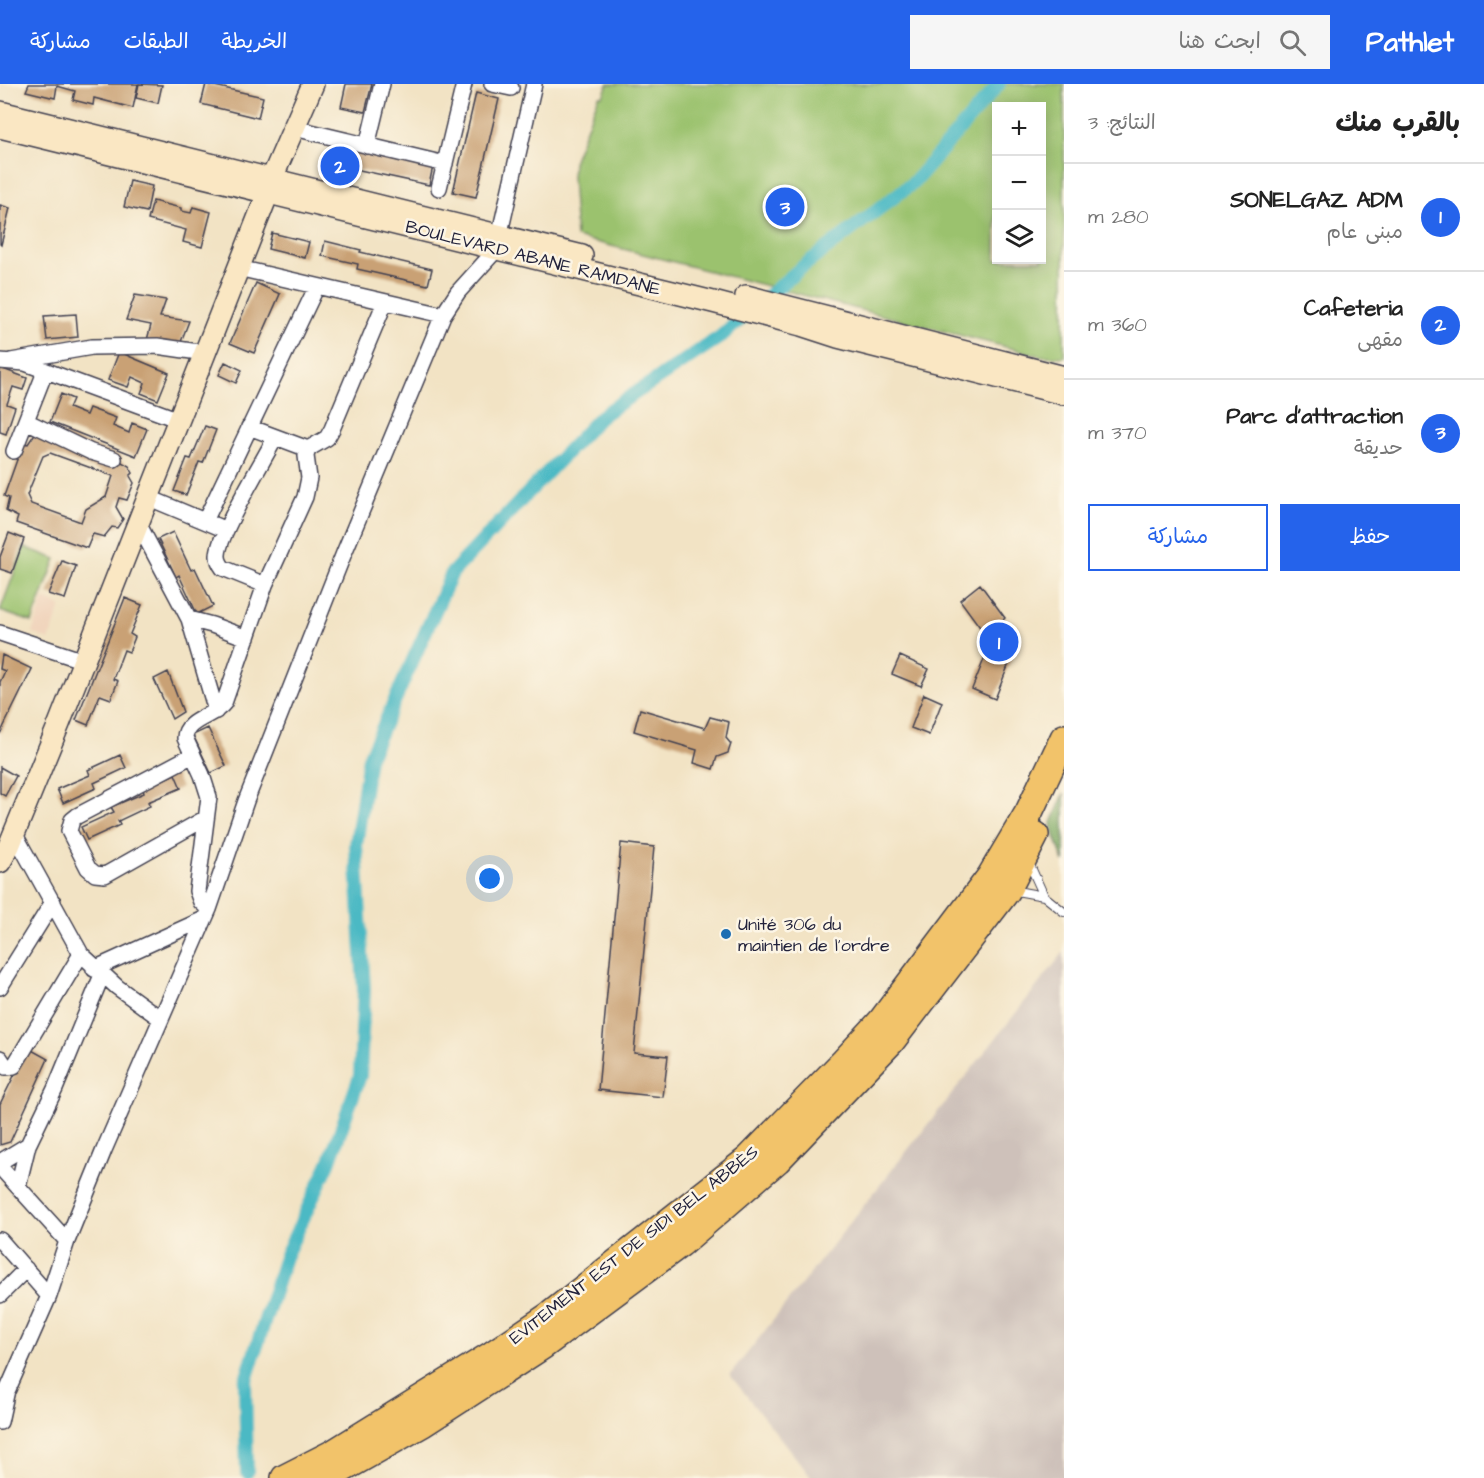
<!DOCTYPE html>
<html lang="ar">
<head>
<meta charset="utf-8">
<style>
  body { margin:0; font-family:"Architects Daughter","Playpen Sans Arabic",sans-serif; background:#f6f6f6; color:#222; direction:rtl }
  .controls { position:absolute; right:18px; top:18px; display:grid; overflow:hidden; border-radius:0px; box-shadow:0 3px 15px #0003 }
  .controls button { width:54px; height:54px; display:grid; place-items:center; padding:0; border:0; border-bottom:2px solid #e0e0e0; background:#fff; color:#222; font:30px sans-serif }
  .you { position:absolute; left:490px; top:795px; width:21px; height:21px; margin:-15px; border:4px solid #fff; border-radius:50%; background:#1a73e8; box-shadow:0 0 0 9px #1a73e833 }
  .badge { display:grid; place-items:center; width:39px; height:39px; border-radius:50%; background:#2563eb; color:#fff; font-size:20px; font-weight:700 }
  .pin { position:absolute; translate:-50% -50%; border:3px solid #fff; box-shadow:0 2px 6px #0006 }
  .list { margin:0; padding:0; list-style:none }
  h2 { display:flex; justify-content:space-between; align-items:center; height:78px; margin:0; padding:0 24px; font-size:26px }
  h2 small { font-size:20px; font-weight:400; color:#767676 }
  .list li { display:grid; grid-template-columns:39px 1fr auto; gap:18px; align-items:center; box-sizing:border-box; height:108px; padding:0 24px; border-top:2px solid #e0e0e0 }
  .list b { display:block; font-size:22px; white-space:nowrap }
  .list p { margin:0; font-size:20px; white-space:nowrap; color:#767676 }
  .list em { font-size:20px; font-style:normal; color:#767676 }
  .actions { display:flex; gap:12px; padding:18px 24px }
  .actions a { flex:1; padding:14px 0; border:2px solid #2563eb; border-radius:0px; text-align:center; font-size:21px; color:#2563eb }
  .actions .main { background:#2563eb; color:#fff }
  .icon { flex:none; width:33px; height:33px; fill:none; stroke:currentColor; stroke-width:2; stroke-linecap:round; stroke-linejoin:round }
  .map { position:relative; flex:none; width:1064px; height:1394px; overflow:hidden; direction:ltr }
  header { display:flex; align-items:center; gap:36px; box-sizing:border-box; height:84px; padding:0 30px; background:#2563eb; color:#fff }
  header strong { font-size:28px }
  nav { display:flex; gap:33px; margin-inline-start:auto; font-size:21px }
  .search { width:420px; height:54px; background:#f6f6f6; display:flex; align-items:center; gap:15px; box-sizing:border-box; padding:0 21px; border-radius:0px; color:#767676; font-size:22px }
  main { display:flex }
  aside { flex:1; background:#fff }
  .map>svg:first-child { display:block }
  .built { fill:#f1d5bd }
  .industrial { fill:#cec1ba }
  .green { fill:#9bc26e; stroke:#5e7254; stroke-width:1.5; fill-rule:evenodd }
  .forest { fill:#7ca861; stroke:#4f654e; stroke-width:1.5 }
  .lines { fill:none; stroke-linecap:round; stroke-linejoin:round }
  .canal { stroke:#4bb9c4; stroke-width:14 }
  .building { fill:#c9a174; fill-rule:evenodd }
  .lane-casing { stroke:#413f50; stroke-width:10 }
  .street-casing { stroke:#413f50; stroke-width:18 }
  .secondary-casing { stroke:#413f50; stroke-width:24 }
  .highway-casing { stroke:#413f50; stroke-width:30 }
  .lane { stroke:#fff; stroke-width:8 }
  .street { stroke:#fff; stroke-width:15 }
  .secondary { stroke:#fae7c3; stroke-width:21 }
  .highway { stroke:#f2c36a; stroke-width:27 }
  .poi-dot { fill:#1f6fb2; stroke:#fcf5e5; stroke-width:2 }
  .labels { text-anchor:middle; dominant-baseline:central; stroke-width:5; stroke-linejoin:round; paint-order:stroke }
  .street-label { font-size:18px; fill:#22223b; stroke:#fcf5e5 }
  .poi-label { font-size:18px; fill:#22223b; stroke:#fcf5e5; text-anchor:start }
</style>
</head>
<body>
<header>
<strong>Pathlet</strong>
<div class="search"><svg class="icon" aria-label="search" viewBox="0 0 24 24"><circle cx="10" cy="10" r="6"/><path d="M15 15l6 6"/></svg>ابحث هنا</div>
<nav><a>الخريطة</a><a>الطبقات</a><a>مشاركة</a></nav>
</header>
<main>
<aside>
<h2>بالقرب منك<small>النتائج: 3</small></h2>
<ul class="list">
<li><span class="badge">1</span><div><b>SONELGAZ ADM</b><p>مبنى عام</p></div><em>280 m</em></li>
<li><span class="badge">2</span><div><b>Cafeteria</b><p>مقهى</p></div><em>360 m</em></li>
<li><span class="badge">3</span><div><b>Parc d'attraction</b><p>حديقة</p></div><em>370 m</em></li>
</ul>
<div class="actions"><a class="main">حفظ</a><a>مشاركة</a></div>
</aside>
<div class="map">
<svg width="1064" height="1394" viewBox="0 0 1064 1394">
  <rect width="100%" height="100%" fill="#fcf5e5"/>
  <filter id="ink" filterUnits="userSpaceOnUse"><feTurbulence type="fractalNoise" baseFrequency=".0167" numOctaves="2"/><feDisplacementMap in="SourceGraphic" scale="12" xChannelSelector="R" yChannelSelector="G"/><feConvolveMatrix kernelMatrix="1 2 1 2 8 2 1 2 1" color-interpolation-filters="sRGB"/></filter>
  <filter id="wash" filterUnits="userSpaceOnUse"><feTurbulence type="fractalNoise" baseFrequency=".008" numOctaves="4" result="noise"/><feDisplacementMap in="SourceGraphic" scale="24" xChannelSelector="R" yChannelSelector="G"/><feGaussianBlur stdDeviation="1.35" result="paint"/><feColorMatrix in="noise" values="0 0 0 0 0 0 0 0 0 0 0 0 0 0 0 0 0 1.4 0 .05"/><feComposite in="paint" operator="in"/></filter>
  <g filter="url(#wash)">
    <rect width="100%" height="100%" fill="#f2e3c4"/>
    <path class="built" d="M44,515l17,7 -12,34 -17,-7z"/>
    <path class="industrial" d="M1064,868v526h-252l-82,-103z"/>
    <path class="green" d="M608,0h456v273l-23,-1 -465,-119 -4,-60 1,-15 26,-66h4zM996,22h46v154h-46z
      M24,463l32,12 -24,63 -32,-11z"/>
    <path class="forest" d="M1064,709v69l-13,-37z"/>
    <g class="lines">
      <path class="canal" d="M247,1388l-2,-89 40,-126 44,-94 31,-87 4,-86 -8,-145 13,-87 83,-185 149,-157 119,-79 81,-69 113,-86 85,-98"/>
    </g>
    <g id="blocks">
      <path class="building" d="M29,0h109l-5,24 -39,-10 -1,7 -20,-5 2,-9 -18,-5 -2,12 -29,-7z
        M139,0l23,1 -4,18 -22,-5z
        M206,0l57,13 -5,21 -57,-14z
        M346,0h26l-7,28 -24,-5z
        M476,9l23,6 -23,98 -23,-5z
        M332,58l101,24 -4,19 -102,-22z
        M130,97l22,5 -5,26 -23,-5z
        M153,117l28,7v3l10,2 2,-6 18,5 -9,35 -19,-5 3,-12 -38,-10z
        M0,121l10,3 -9,37 -1,-1z
        M272,149l37,9 -4,16 -37,-9z
        M325,157l36,9 -1,2 72,17 -4,16 -71,-16 1,-5 -36,-8z
        M256,199l24,11 -26,59 -24,-10z
        M135,211l31,5 -6,17 29,4 -10,26 -32,-7 4,-15 -25,-5z
        M76,230l2,23 -31,3 -3,-24z
        M119,268l50,21 -11,27 -17,-7 4,-10 -13,-6 -4,10 -20,-7z
        M225,278l17,8 -6,13 -17,-8z
        M0,284l27,10 -4,12 -10,-3 -6,17 8,3 -9,27 -6,-2z
        M61,310l12,5 -4,9 17,7 3,-7 27,10 -3,8 16,7 3,-10 15,6 -11,27 -86,-34z
        M205,342l11,4 -13,33 -4,-1 -13,33 -12,-4 13,-33 4,1z
        M52,346l70,27 -2,4 9,5 4,7 -3,3 4,7 -7,17 -8,-2 -3,9 7,12 -6,9 -5,-1 -8,10 -11,-3 -6,14 -71,-25 2,-6 -12,-6 3,-13 -5,-2 19,-53 5,1 8,-12zM50,369l63,23 -7,21 -20,12 -5,13 -50,-18 -4,-9 16,-39z
        M173,448l18,38 4,-2 18,38 -16,8 -18,-39 -3,2 -18,-38z
        M9,449l15,6 -12,34 -12,-4v-12z
        M62,477l14,5 -11,33 -17,-5z
        M980,500l25,34 -4,4 8,7 1,11 -7,12 9,4 -17,43 -23,-10 17,-42 -4,-13 -25,-34z
        M125,514l17,7 -12,29 5,3 -6,15 -5,-2 -11,29 5,2 -7,18 -11,-4 -12,30 -12,-5z
        M2,571l30,14 -32,65v-52l5,-11 -5,-2z
        M900,572l29,13 -8,17 -29,-12z
        M168,588l15,40 -11,7 -18,-40z
        M924,610l18,8 -13,33 -18,-7z
        M640,625l65,19 5,-11 19,5 -3,16 5,6 -3,9 -11,4 -4,12 -19,-6 3,-13 -63,-19z
        M208,644l18,38 -15,7 -18,-38z
        M120,671l6,13 -32,15 2,5 -33,15 -6,-14 33,-14 -2,-5z
        M0,683l16,9 -11,20 -5,-3z
        M175,690l6,14 -33,14 2,4 -32,15 2,4 -33,15 -6,-13 33,-15 -3,-5 33,-14 -1,-4z
        M621,759l33,4 -20,206 34,3 -5,41 -65,-7z
        M28,964l20,11 -38,83 -10,3v-41z"/>
    </g>
  </g>
  <g filter="url(#ink)">
    <use href="#blocks" fill-opacity="0" stroke="#413f50" stroke-width="1.5"/>
    <g class="lines">
      <defs>
        <path id="lane" d="M1011,806l33,6 -15,-33
          M1044,812l20,16"/>
        <path id="street" d="M492,0l19,4
          M294,44l151,36
          M367,62l15,-62
          M439,104l25,-104
          M238,184l205,47
          M0,277l25,2 154,57
          M11,277l81,-14 65,-1 48,7
          M26,337l65,31 23,7
          M249,343l59,22 19,-11 5,-9 53,-127
          M14,367l31,-79
          M147,413l79,33
          M205,437l112,-235
          M138,439l51,96 27,92
          M265,501l-42,-17c-3,-4 -5,-7 -5,-12 -1,-20 46,-96 57,-118
          M189,535l23,6 35,13
          M0,549l84,28
          M193,671l-116,61 -5,4 -3,11 19,37 7,6 10,1 101,-57
          M14,749l67,121 36,33 44,32
          M209,825l-8,-7 -4,-11 12,-94 -7,-22 -17,-37c0,-19 29,-21 39,-35l41,-118 40,-88 4,-19 -3,-22 2,-7
          M94,885l110,-50
          M0,903l53,-85
          M0,974l6,9 8,-1 67,-112
          M0,1078l28,-17
          M0,1083l67,74
          M18,1102l10,-41 27,-56 47,-114
          M0,1156l49,56
          M0,1211l26,-26
          M0,1314l8,-9 41,-93 18,-55 37,-91 105,-241 37,-108 98,-248 99,-238 15,-23 38,-42 38,-166
          M0,1338l7,-32"/>
        <path id="secondary" d="M0,28l582,144
          M0,43l713,175 88,23 37,12 226,57
          M746,212l318,81
          M0,778l9,-16 50,-122 209,-531 4,-15 41,-94"/>
        <path id="highway" d="M285,1394l49,-25 158,-98 56,-38 201,-158 95,-97 37,-40 110,-146 38,-64 35,-74
          M326,1394l97,-55 119,-77 139,-103 96,-83 114,-119 116,-151 28,-55"/>
      </defs>
      <use href="#lane" class="lane-casing"/>
      <use href="#street" class="street-casing"/>
      <use href="#secondary" class="secondary-casing"/>
      <use href="#highway" class="highway-casing"/>
      <use href="#lane" class="lane"/>
      <use href="#street" class="street"/>
      <use href="#secondary" class="secondary"/>
      <use href="#highway" class="highway"/>
    </g>
  </g>
  <circle class="poi-dot" cx="726" cy="850" r="6"/>
  <g class="labels">
    <g class="street-label">
      <text transform="translate(533 174) rotate(14)">BOULEVARD ABANE RAMDANE</text>
      <text transform="translate(634 1161) rotate(-38)">EVITEMENT EST DE SIDI BEL ABBÈS</text>
    </g>
    <g class="poi-label">
      <text x="738" y="840">Unité 306 du<tspan x="738" dy="21">maintien de l'ordre</tspan></text>
    </g>
  </g>
</svg>
<div class="controls">
<button>+</button>
<button>−</button>
<button><svg class="icon" aria-label="layers" viewBox="0 0 24 24"><path d="M12 4l9 5-9 5-9-5zM3 14l9 5 9-5"/></svg></button>
</div>
<div class="you"></div>
<div class="pin badge" style="left:999px;top:558px">1</div>
<div class="pin badge" style="left:340px;top:82px">2</div>
<div class="pin badge" style="left:785px;top:123px">3</div>
</div>
</main>
</body>
</html>
